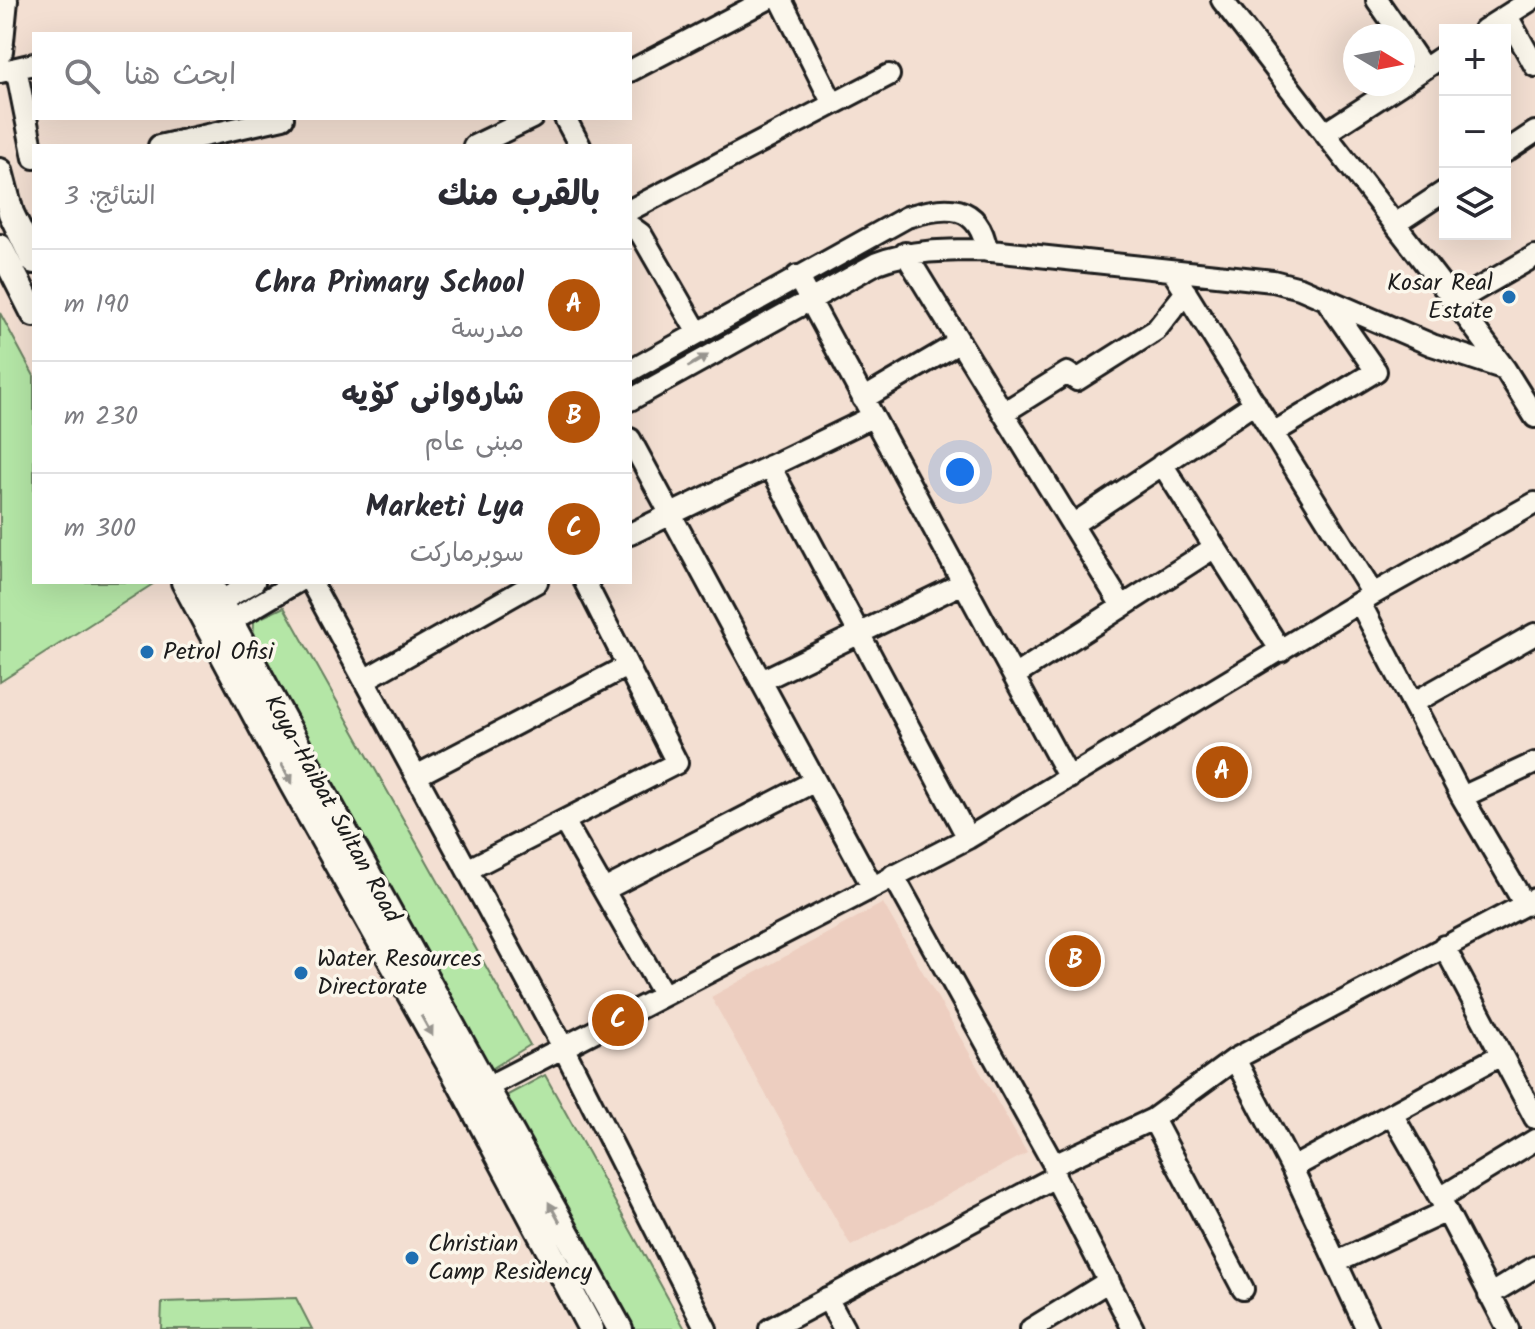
<!DOCTYPE html>
<html lang="ar">
<head>
<meta charset="utf-8">
<style>
  body { margin:0; font-family:Kalam,"Playpen Sans Arabic",sans-serif; background:#f7f7f7; color:#2b2b33; direction:rtl }
  .controls { position:absolute; right:24px; top:24px; display:grid; overflow:hidden; border-radius:0px; box-shadow:0 8px 32px #0002 }
  .controls button { width:72px; height:72px; display:grid; place-items:center; padding:0; border:0; border-bottom:2px solid #e1e1e2; background:#fff; color:#2b2b33; font:40px sans-serif }
  .compass { position:absolute; left:1343px; top:24px; width:72px; height:72px; border-radius:50%; background:#fff; box-shadow:0 8px 32px #0002; rotate:100deg }
  .you { position:absolute; left:960px; top:472px; width:28px; height:28px; margin:-20px; border:6px solid #fff; border-radius:50%; background:#1a73e8; box-shadow:0 0 0 12px #1a73e833 }
  .badge { display:grid; place-items:center; width:52px; height:52px; border-radius:50%; background:#b45309; color:#fff; font-size:26px; font-weight:700 }
  .pin { position:absolute; translate:-50% -50%; border:4px solid #fff; box-shadow:0 2px 8px #0006 }
  .list { margin:0; padding:0; list-style:none }
  h2 { display:flex; justify-content:space-between; align-items:center; height:104px; margin:0; padding:0 32px; font-size:34px }
  h2 small { font-size:26px; font-weight:400; color:#7c7c81 }
  .list li { display:grid; grid-template-columns:52px 1fr auto; gap:24px; align-items:center; box-sizing:border-box; height:112px; padding:0 32px; border-top:2px solid #e1e1e2 }
  .list b { display:block; font-size:30px; white-space:nowrap }
  .list p { margin:0; font-size:26px; white-space:nowrap; color:#7c7c81 }
  .list em { font-size:26px; font-style:normal; color:#7c7c81 }
  .icon { flex:none; width:44px; height:44px; fill:none; stroke:currentColor; stroke-width:2; stroke-linecap:round; stroke-linejoin:round }
  .map { position:relative; flex:none; width:1535px; height:1329px; overflow:hidden; direction:ltr }
  .search { position:absolute; background:#fff; box-shadow:0 8px 32px #0002; left:32px; top:32px; width:600px; height:88px; display:flex; align-items:center; gap:20px; box-sizing:border-box; padding:0 28px; border-radius:0px; color:#7c7c81; font-size:30px }
  .panel { position:absolute; background:#fff; box-shadow:0 8px 32px #0002; left:32px; top:144px; width:600px; height:440px; border-radius:0px; direction:rtl }
  .map>svg:first-child { display:block }
  .built { fill:#edcec0 }
  .green { fill:#b4e6a6; stroke:#688161; stroke-width:2 }
  .lines { fill:none; stroke-linecap:round; stroke-linejoin:round }
  .minor-casing { stroke:#1c1c1c; stroke-width:26 }
  .major-casing { stroke:#1c1c1c; stroke-width:30 }
  .minor { stroke:#fbf7ec; stroke-width:20 }
  .major { stroke:#fbf7ec; stroke-width:24 }
  .oneway { fill:#97948e }
  .poi-dot { fill:#1f6fb2; stroke:#fbf7ec; stroke-width:3 }
  .labels { text-anchor:middle; dominant-baseline:central; stroke-width:7; stroke-linejoin:round; paint-order:stroke }
  .poi-label { font-size:24px; fill:#1c1c1c; stroke:#fbf7ec; text-anchor:start }
  .street-label { font-size:24px; fill:#1c1c1c; stroke:#fbf7ec }
</style>
</head>
<body>
<div class="map">
<svg width="1535" height="1329" viewBox="0 0 1535 1329">
  <rect width="100%" height="100%" fill="#f3dfd2"/>
  <filter id="ink" filterUnits="userSpaceOnUse"><feTurbulence type="fractalNoise" baseFrequency=".0125" numOctaves="2"/><feDisplacementMap in="SourceGraphic" scale="16" xChannelSelector="R" yChannelSelector="G"/><feConvolveMatrix kernelMatrix="1 2 1 2 8 2 1 2 1" color-interpolation-filters="sRGB"/></filter>
  <g filter="url(#ink)">
    <path class="built" d="M883,903l144,250 -176,93 -140,-249z"/>
    <path class="green" d="M780,295l4,9 -154,83v-10z
      M0,313l34,63v206h122l-156,100z
      M284,607l246,438 -42,26 -235,-426 1,-24z
      M545,1075l140,254h-53l-128,-232z
      M296,1298l16,31h-151l1,-27z"/>
    <g class="lines">
      <defs>
        <path id="minor" d="M781,0l52,104
          M1222,0l233,302 50,67 30,48
          M1377,0l25,36
          M1507,16l28,50
          M1484,30l47,-30
          M1403,38l21,31
          M16,68l18,90
          M630,71l136,-71
          M0,72l34,-8
          M1403,83l42,-28
          M565,118l15,28
          M1325,133l76,-49
          M159,146l124,-28
          M474,146l58,-28
          M1505,152l30,-20
          M630,210l259,-135
          M1395,224l50,-33
          M630,226l11,8 57,99
          M905,253l217,353
          M1173,272l200,322
          M797,276l272,502
          M1455,302l80,-46
          M630,371l277,-154c39,-12 72,-15 80,34
          M863,399l97,-57
          M630,400l247,-137c35,-13 68,-13 105,-13l291,31 27,7 132,57 73,24
          M1003,413l64,-40 10,7 79,-50 30,-38
          M1273,433l103,-62 -51,-73
          M630,439l242,447
          M1162,464l119,187
          M770,466l198,372
          M1072,525l183,-122
          M630,534l242,-117
          M311,582l252,465 143,282
          M1360,603l102,194 63,108
          M209,608l45,-26
          M219,628l78,-46
          M1014,676l201,-129
          M364,680l173,-98
          M761,681l202,-98
          M1413,703l122,-69
          M416,776l211,-110
          M1462,797l73,-34
          M564,821l99,173
          M467,870l210,-107 -92,-181
          M893,875l161,290
          M604,890l211,-109
          M1444,946l91,172
          M1235,1059l57,109 75,161
          M485,1088l483,-250 405,-244 162,-91
          M1392,1114l48,84 68,131
          M1153,1119l90,170
          M1292,1168l209,-113
          M1055,1177l78,152
          M1440,1198l95,-58
          M1337,1262l110,-51
          M1489,1295l46,-28
          M827,1298l17,31
          M770,1329l285,-152 -1,-12 99,-46 82,-60 300,-160
          M1031,1329l78,-48"/>
        <path id="major" d="M0,51l5,-51
          M0,171l11,42 23,48
          M0,247l34,67
          M184,582l108,202 166,296 133,249
          M209,582l109,201 302,546"/>
      </defs>
      <use href="#minor" class="minor-casing"/>
      <use href="#major" class="major-casing"/>
      <use href="#minor" class="minor"/>
      <use href="#major" class="major"/>
    </g>
    <defs><path id="oneway-solid" d="M-6-.8H1V-3.2L6.5 0L1 3.2V.8H-6Z" transform="scale(2)"/></defs>
    <g class="oneway">
      <use href="#oneway-solid" transform="translate(698 361) rotate(-30)"/>
      <use href="#oneway-solid" transform="translate(287 774) rotate(62)"/>
      <use href="#oneway-solid" transform="translate(427 1026) rotate(61)"/>
      <use href="#oneway-solid" transform="translate(554 1212) rotate(-119)"/>
    </g>
  </g>
  <g class="poi-dot">
    <circle cx="1509" cy="297" r="8"/>
    <circle cx="147" cy="652" r="8"/>
    <circle cx="301" cy="973" r="8"/>
    <circle cx="412" cy="1258" r="8"/>
  </g>
  <g class="labels">
    <g class="poi-label">
      <text x="1493" y="283" text-anchor="end">Kosar Real<tspan x="1493" dy="28">Estate</tspan></text>
      <text x="163" y="652">Petrol Ofisi</text>
      <text x="317" y="959">Water Resources<tspan x="317" dy="28">Directorate</tspan></text>
      <text x="428" y="1244">Christian<tspan x="428" dy="28">Camp Residency</tspan></text>
    </g>
    <g class="street-label">
      <text transform="translate(332 809) rotate(61)">Koya-Haibat Sultan Road</text>
    </g>
  </g>
</svg>
<div class="controls">
<button>+</button>
<button>−</button>
<button><svg class="icon" aria-label="layers" viewBox="0 0 24 24"><path d="M12 4l9 5-9 5-9-5zM3 14l9 5 9-5"/></svg></button>
</div>
<svg class="compass" viewBox="-18 -18 36 36"><path d="M0-13l5 13h-10z" fill="#e53935"/><path d="M0 13l5-13h-10z" fill="#7c7c81"/></svg>
<div class="you"></div>
<div class="pin badge" style="left:1222px;top:772px">A</div>
<div class="pin badge" style="left:1075px;top:961px">B</div>
<div class="pin badge" style="left:618px;top:1020px">C</div>
<div class="search"><svg class="icon" aria-label="search" viewBox="0 0 24 24"><circle cx="10" cy="10" r="6"/><path d="M15 15l6 6"/></svg>ابحث هنا</div>
<section class="panel">
<h2>بالقرب منك<small>النتائج: 3</small></h2>
<ul class="list">
<li><span class="badge">A</span><div><b>Chra Primary School</b><p>مدرسة</p></div><em>190 m</em></li>
<li><span class="badge">B</span><div><b>شارەوانی کۆیە</b><p>مبنى عام</p></div><em>230 m</em></li>
<li><span class="badge">C</span><div><b>Marketi Lya</b><p>سوبرماركت</p></div><em>300 m</em></li>
</ul>
</section>
</div>
</body>
</html>
